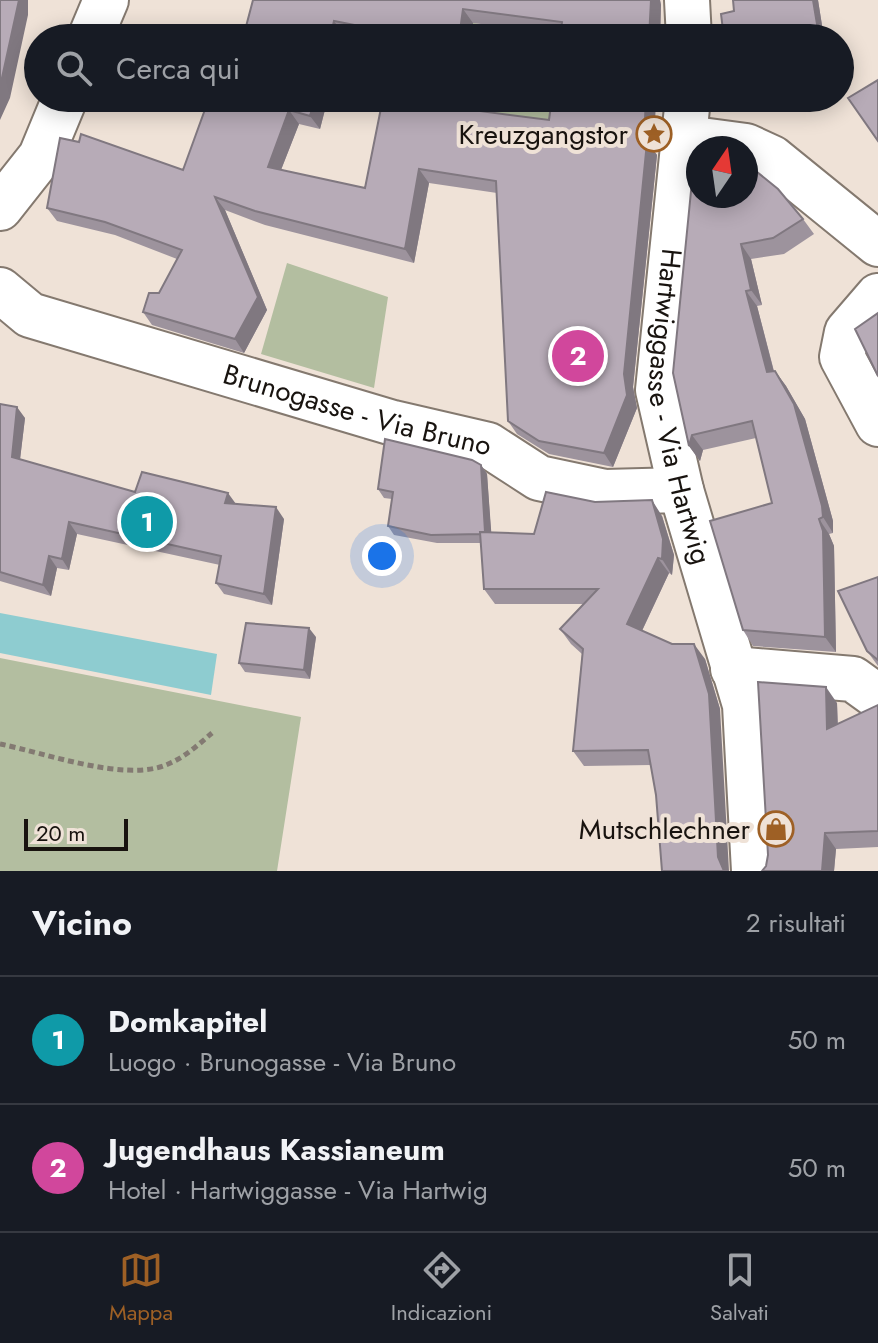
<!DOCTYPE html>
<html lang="it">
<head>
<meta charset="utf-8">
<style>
  body { margin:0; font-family:Jost,sans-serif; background:#242831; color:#f1f3f6 }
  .compass { position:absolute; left:686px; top:136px; width:72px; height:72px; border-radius:50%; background:#171b24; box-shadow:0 4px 20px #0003; rotate:13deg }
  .scale { position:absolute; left:24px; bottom:20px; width:104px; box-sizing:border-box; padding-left:8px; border:4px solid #18130f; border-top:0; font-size:22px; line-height:28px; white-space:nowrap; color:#18130f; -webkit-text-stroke:6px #efe2d7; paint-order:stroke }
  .you { position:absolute; left:382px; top:556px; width:28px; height:28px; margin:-20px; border:6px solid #fff; border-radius:50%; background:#1a73e8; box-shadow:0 0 0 12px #1a73e833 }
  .badge { display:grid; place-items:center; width:52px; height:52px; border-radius:50%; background:#9e6025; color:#fff; font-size:26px; font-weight:700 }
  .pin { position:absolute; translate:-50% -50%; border:4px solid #fff; box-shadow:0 2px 8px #0006 }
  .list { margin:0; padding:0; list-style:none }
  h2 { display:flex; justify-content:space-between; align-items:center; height:104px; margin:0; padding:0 32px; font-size:34px }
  h2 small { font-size:26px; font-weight:400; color:#9ea1a6 }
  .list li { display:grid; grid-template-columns:52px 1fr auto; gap:24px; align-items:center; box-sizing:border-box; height:128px; padding:0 32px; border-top:2px solid #363941 }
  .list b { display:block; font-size:30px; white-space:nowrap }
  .list p { margin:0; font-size:26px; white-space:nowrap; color:#9ea1a6 }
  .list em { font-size:26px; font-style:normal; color:#9ea1a6 }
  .icon { flex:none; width:44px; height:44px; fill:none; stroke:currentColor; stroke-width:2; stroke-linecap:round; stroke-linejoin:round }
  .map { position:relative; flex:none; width:878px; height:871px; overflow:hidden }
  .search { position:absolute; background:#171b24; box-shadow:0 4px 20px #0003; left:24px; right:24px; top:24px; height:88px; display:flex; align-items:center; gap:20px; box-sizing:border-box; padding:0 28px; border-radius:44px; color:#9ea1a6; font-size:30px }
  .sheet { height:360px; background:#171b24 }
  nav { display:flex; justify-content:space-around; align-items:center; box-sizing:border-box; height:112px; border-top:2px solid #363941; background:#171b24; font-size:22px; color:#9ea1a6 }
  nav a { display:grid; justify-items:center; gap:4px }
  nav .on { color:#9e6025 }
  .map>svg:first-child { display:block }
  .green { fill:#b3bea0 }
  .water { fill:#8eccd0 }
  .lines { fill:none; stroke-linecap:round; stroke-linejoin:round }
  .minor-casing { stroke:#84796f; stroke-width:48 }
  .path { stroke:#837a72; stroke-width:5; stroke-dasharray:6 4; stroke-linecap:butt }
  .minor { stroke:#fff; stroke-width:44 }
  .wall { fill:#9d939d }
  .shaded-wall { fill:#807880 }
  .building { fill:#b7abb7; stroke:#807880; stroke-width:2 }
  .labels { text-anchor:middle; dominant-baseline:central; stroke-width:8; stroke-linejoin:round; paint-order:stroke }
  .poi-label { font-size:28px; fill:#18130f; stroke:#efe2d7; text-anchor:end }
  .street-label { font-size:28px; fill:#18130f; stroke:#efe2d7 }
</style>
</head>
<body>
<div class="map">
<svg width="878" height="871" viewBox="0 0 878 871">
  <rect width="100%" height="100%" fill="#efe2d7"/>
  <path class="green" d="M473,23l99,13 -1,2h-100z
    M462,98h101l-5,36 -100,-13z
    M287,263l101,34 -14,91 -113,-34z
    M0,658l301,59 -24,154h-277z"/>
  <path class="water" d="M0,613l217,41 -6,41 -211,-42z"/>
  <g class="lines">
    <defs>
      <g id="minor">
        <path d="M687,0l2,38"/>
        <path d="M90,38l16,-38"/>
        <path id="s1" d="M688,98l-30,292 23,100 64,215 9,166"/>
        <path d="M686,138l60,8 26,12 106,86"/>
        <path d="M0,208l41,-52 24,-58"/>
        <path id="s2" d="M0,290l30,25 363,108 95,22 51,33 66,14 76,-2"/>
        <path d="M878,296l-31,36 -5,25 36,67"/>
        <path d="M733,669l120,10 25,18"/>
      </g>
    </defs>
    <use href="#minor" class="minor-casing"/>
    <path class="path" d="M0,744c45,9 124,38 166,21 18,-7 32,-20 46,-32"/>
    <use href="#minor" class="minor"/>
  </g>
  <path class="wall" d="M253,0h407l1,5 -1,33h-100v-4l-87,-11 -2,15h-109l-18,-3z
    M818,0l6,38h-100z
    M328,98l-8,31 -21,-5 -18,46 84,18 95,-79 194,42 3,4 -24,232 4,21 -24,59 -64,-13 -32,-20 -9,-13 -11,-228 -68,-10 -15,80 -149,-38 -40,-15 42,100 -23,43 -92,-28 -9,-13 16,-19 18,-34 -62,-24 -58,-14 -10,-13 136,-38 42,-60z
    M695,151l108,68 11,15 -30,20 -33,5 11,46 -5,1 17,65h1l11,15 19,33 28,102v12l-4,1 5,12 2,106 -83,-6 -10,-16 29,-127 -16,-65 -53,12 -3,11 -11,-15z
    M0,404l25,14 -5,41 115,33 101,12 48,15 -12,86 -48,-11 -8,-11 4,-18 -143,-31 -8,36 -12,-2 -6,28 -51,-15z
    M481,465l6,9 4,59 43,1 128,-18 12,39 -2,20 -3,-2 -27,58 63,28 15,50 -64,86 -5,-30 -67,1 -11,-15 9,-97 -11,-10 -11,-15 23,-25h-88l-11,-15 -3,-46h-44l-43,-8 -6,-9 4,-27 -8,-1 -6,-9z
    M878,577v89l-11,-15z
    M316,637l-6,42 -65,-7 -6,-9z
    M837,703l1,21 40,-19v142l-42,2 -2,22h-72l4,-5z"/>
  <path class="shaded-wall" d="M19,0h9v15l-18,83 -10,22v-33z
    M651,0h9l1,5 -1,33h-11z
    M813,0h5l6,38 -6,-8z
    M463,9l10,14 -2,15h-12z
    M334,21l10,14 -1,3h-13z
    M315,98h13l-8,31 -10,-13z
    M450,98h12l-4,23 -9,-14z
    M646,98h10l-2,53 3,4 -24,232 4,21 -24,59 -9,-14 20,-79 20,-234z
    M289,110l10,14 -22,56 -9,-13z
    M419,169l10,14 -15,80 -9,-14z
    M215,197l10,13 42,100 -23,43 -9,-14z
    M741,244l10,15 11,46 -11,-15z
    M746,291l11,15 21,82 -11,-16z
    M775,371l11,15 19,33 28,102v12l-10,-16z
    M17,407l8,11 -6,50 -7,-11z
    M692,435l11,15 -3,11 -11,-15z
    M481,465l6,9 5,68 -7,-8z
    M228,493l8,11 -11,-1z
    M652,500l10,16 12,39 -2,20 -10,-16z
    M276,507l8,12 -12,86 -8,-11z
    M819,519l10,15 5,12 2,106 -11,-15z
    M69,522l8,12 -8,36 -7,-11z
    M49,556l8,12 -6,28 -8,-11z
    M658,558l11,15 -31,66 -11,-15z
    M309,628l7,9 -6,42 -6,-9z
    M694,644l11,15 15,50 9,162h-5l-6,-14z
    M826,687l11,16 1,41 -11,-15z
    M825,833l11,16 -2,22h-12z"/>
  <path class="building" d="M0,0h19l-19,87z
    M253,0h398l-2,38h-89l2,-16 -99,-13 -4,29h-65l1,-5 -61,-12 -4,17h-87z
    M733,0h80l5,30 -46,8h-48l-3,-24 13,-3z
    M878,80v61l-30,-43z
    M228,98h87l-5,18 -21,-6 -21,57 97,21 18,-90h67l-1,9 100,13 3,-22h94l-2,42 3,2 -23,232 3,21 -23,58 -65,-12 -31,-20 -12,-240 -77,-12 -14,80 -150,-38 -40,-14 43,100 -23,42 -92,-27 6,-19h10l23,-43 -77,-28 -58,-14 13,-70 19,4 2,-8 102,36 24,-66 18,6z
    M695,151h3v45h48v-33l32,26 25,30 -30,19 -32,6 10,46 -5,1 21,81 8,-1 19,33 28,102 1,11 -4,2 4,12 2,106 -82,-7 -33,-109 62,-18 -20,-82 -60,14 -3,11 -16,-73z
    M878,313v63l-23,-47z
    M0,404l17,3 -5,50 123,35 7,-20 86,21 -3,10 51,4 -12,87 -48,-11 5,-27 -152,-34 -7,37 -13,-3 -6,29 -43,-13z
    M385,439l87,21 9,5 4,67h-5v2l-49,1 -43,-9 5,-34 -15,-3z
    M546,492l49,10 57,-2 11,39 -1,20 -4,-1 -31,66 45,20h22l15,50 9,163 6,14h-62l-6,-76 -8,-45 -75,1 10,-102 -23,-20 38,-40h-114l-4,-57 54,2z
    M878,577v83l-11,-9 -29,-60z
    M246,623l63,5 -5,42 -65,-7z
    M758,682l68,5 1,42 51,-24v126l-53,2 -3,38h-60l4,-5 2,-11z"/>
  <defs>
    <symbol id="sight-ring" viewBox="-11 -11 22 22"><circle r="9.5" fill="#efe2d7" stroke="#9e6025" stroke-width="1.5"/><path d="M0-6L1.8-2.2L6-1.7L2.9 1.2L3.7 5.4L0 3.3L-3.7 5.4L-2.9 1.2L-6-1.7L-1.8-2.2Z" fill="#9e6025"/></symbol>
    <symbol id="shop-ring" viewBox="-11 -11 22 22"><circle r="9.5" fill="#efe2d7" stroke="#9e6025" stroke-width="1.5"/><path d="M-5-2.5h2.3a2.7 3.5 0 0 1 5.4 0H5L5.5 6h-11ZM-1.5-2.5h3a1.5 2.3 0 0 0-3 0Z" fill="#9e6025"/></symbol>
  </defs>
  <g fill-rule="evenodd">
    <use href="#sight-ring" x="634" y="114" width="40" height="40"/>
    <use href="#shop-ring" x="756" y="809" width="40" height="40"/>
  </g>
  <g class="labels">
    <g class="poi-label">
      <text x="628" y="134">Kreuzgangstor</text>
      <text x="750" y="829">Mutschlechner</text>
    </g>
    <g class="street-label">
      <text stroke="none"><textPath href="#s1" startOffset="312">Hartwiggasse - Via Hartwig</textPath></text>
      <text stroke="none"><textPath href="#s2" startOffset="380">Brunogasse - Via Bruno</textPath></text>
    </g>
  </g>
</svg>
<svg class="compass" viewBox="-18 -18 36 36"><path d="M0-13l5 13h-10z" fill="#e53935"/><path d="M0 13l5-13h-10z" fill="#9ea1a6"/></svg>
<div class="scale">20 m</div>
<div class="you"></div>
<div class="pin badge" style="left:147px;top:522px;background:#0f9aa8">1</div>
<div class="pin badge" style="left:578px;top:356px;background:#d1479c">2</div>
<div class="search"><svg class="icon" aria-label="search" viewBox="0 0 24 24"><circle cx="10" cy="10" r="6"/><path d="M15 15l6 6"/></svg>Cerca qui</div>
</div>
<section class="sheet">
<h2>Vicino<small>2 risultati</small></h2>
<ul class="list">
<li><span class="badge" style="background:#0f9aa8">1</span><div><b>Domkapitel</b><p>Luogo · Brunogasse - Via Bruno</p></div><em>50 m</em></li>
<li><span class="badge" style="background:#d1479c">2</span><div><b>Jugendhaus Kassianeum</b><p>Hotel · Hartwiggasse - Via Hartwig</p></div><em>50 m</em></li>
</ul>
</section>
<nav>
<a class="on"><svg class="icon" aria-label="map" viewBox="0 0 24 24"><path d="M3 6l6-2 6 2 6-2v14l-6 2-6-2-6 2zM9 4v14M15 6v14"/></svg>Mappa</a>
<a><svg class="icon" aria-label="directions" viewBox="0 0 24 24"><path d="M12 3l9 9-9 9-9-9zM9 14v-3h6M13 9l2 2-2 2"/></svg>Indicazioni</a>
<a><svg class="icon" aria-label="saved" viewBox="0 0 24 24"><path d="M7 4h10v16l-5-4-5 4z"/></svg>Salvati</a>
</nav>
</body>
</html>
